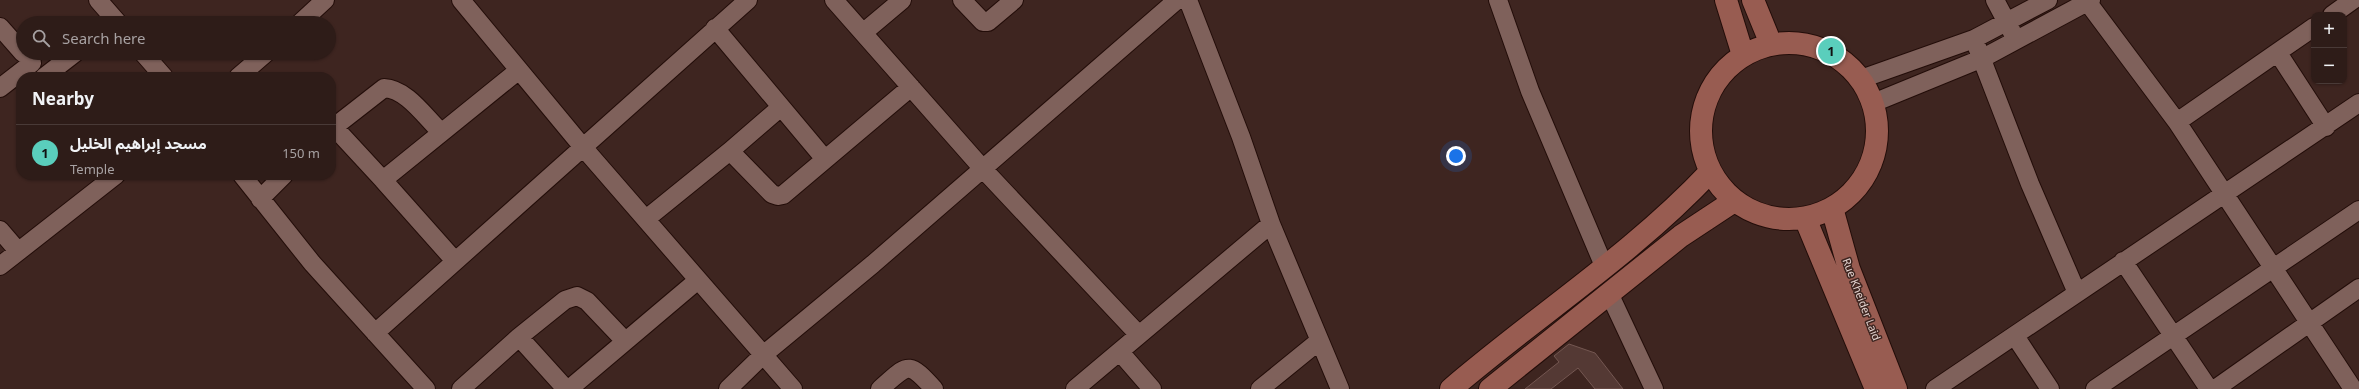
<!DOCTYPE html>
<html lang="en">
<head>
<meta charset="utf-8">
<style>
  body { margin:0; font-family:"Noto Sans","Noto Sans Arabic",sans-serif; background:#362521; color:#f1f3f6 }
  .controls { position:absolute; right:12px; top:12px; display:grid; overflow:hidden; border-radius:8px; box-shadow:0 1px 3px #0004 }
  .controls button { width:36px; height:36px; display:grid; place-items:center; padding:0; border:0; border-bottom:1px solid #493a37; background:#2e1c18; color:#f1f3f6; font:20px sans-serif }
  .you { position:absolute; left:1456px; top:156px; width:14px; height:14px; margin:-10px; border:3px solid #fff; border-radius:50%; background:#1a73e8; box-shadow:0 0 0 6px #1a73e833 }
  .badge { display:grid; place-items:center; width:26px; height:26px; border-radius:50%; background:#5acebc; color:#111; font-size:13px; font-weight:700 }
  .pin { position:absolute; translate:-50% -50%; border:2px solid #fff; box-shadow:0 1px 4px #0006 }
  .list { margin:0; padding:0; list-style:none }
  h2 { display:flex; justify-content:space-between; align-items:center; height:52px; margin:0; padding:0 16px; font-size:17px }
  h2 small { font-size:13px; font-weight:400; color:#a7a1a2 }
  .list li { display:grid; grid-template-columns:26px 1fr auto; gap:12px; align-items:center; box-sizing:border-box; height:56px; padding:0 16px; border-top:1px solid #493a37 }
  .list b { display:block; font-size:15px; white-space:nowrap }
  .list p { margin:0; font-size:13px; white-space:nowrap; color:#a7a1a2 }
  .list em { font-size:13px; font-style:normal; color:#a7a1a2 }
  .icon { flex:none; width:22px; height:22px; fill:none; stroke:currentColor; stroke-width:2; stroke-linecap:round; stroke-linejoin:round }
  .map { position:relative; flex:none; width:2359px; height:389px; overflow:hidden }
  .search { position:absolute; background:#2e1c18; box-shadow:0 1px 3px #0004; left:16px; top:16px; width:320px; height:44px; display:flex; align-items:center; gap:10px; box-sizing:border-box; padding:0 14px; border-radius:22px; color:#a7a1a2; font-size:15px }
  .panel { position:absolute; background:#2e1c18; box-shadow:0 1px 3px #0004; left:16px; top:72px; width:320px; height:108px; border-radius:16px }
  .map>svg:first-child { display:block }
  .building { fill:#543934; stroke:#745751 }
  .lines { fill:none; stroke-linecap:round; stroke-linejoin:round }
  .street-casing { stroke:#230d09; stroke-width:20 }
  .secondary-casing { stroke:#230d09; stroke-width:24 }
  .street { stroke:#7f615b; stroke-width:18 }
  .secondary { stroke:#985c51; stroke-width:22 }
  .labels { text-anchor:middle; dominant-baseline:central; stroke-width:3; stroke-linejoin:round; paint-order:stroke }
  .street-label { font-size:11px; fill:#e3d2ce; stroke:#3e2520 }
</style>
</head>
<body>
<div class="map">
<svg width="2359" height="389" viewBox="0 0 2359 389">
  <rect width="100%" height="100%" fill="#3e2520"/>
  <path class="building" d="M1569,344l26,9 28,36h-28l-17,-21 -27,21h-26l34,-27 -5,-6z"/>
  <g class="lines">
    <defs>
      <path id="street" d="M98,0l20,23
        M461,0l121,146 211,243
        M834,0l149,169 156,166
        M962,0l21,22h5l26,-22
        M1188,0l53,137 30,87 69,165
        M1498,0l32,91 74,175
        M1995,0l18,34
        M2086,0l91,122 176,267
        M2332,15l21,-15
        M300,23l25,-23
        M0,27l23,26
        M715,28l109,130
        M864,32l38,-32
        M1974,39l56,145 47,109
        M143,53l21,24
        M2278,53l48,74
        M44,77l31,-24
        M238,77l28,-24
        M1861,79l113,-40 74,-39
        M0,88l32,-25
        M1873,103l110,-45 108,-58
        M2177,122l137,-95
        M334,127l50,-39c23,1 41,29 57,44
        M331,130l3,-3 49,53 136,-110
        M730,151l51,-44
        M242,175l70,88 114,126
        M383,180l72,81
        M260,199l24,-24
        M646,219l84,-68 42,43 6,2 5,-1 128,-108
        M0,230l18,21
        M2123,261l86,128
        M0,266l116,-91
        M1609,293l45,96
        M375,333l373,-333
        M2015,336l35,53
        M519,337l46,-37 12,-4 10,5 38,40
        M1120,352l32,37
        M461,389l58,-52 47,52
        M569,389l129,-109
        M728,389l35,-34 110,-91 304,-264
        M880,389c28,-24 27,-30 54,0
        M1075,389l196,-165
        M1260,389l59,-48
        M1935,389l424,-286
        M2095,389l264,-179
        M2215,389l144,-101"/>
      <path id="secondary" d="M1726,0l17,55
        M1753,0l18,44
        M1701 131a88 88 0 1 1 176 0a88 88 0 1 1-176 0Z
        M1832,208l17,61 47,120
        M1805,218l71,171
        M1451,389c85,-73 182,-135 259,-217
        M1490,389l191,-153 53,-35"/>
    </defs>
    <use href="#street" class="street-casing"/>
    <use href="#secondary" class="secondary-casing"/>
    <use href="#street" class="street"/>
    <use href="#secondary" class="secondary"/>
  </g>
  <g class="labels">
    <g class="street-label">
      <text transform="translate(1862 299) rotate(69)">Rue Kheider Laid</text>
    </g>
  </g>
</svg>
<div class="controls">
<button>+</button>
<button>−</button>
</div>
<div class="you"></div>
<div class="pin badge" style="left:1831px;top:51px">1</div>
<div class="search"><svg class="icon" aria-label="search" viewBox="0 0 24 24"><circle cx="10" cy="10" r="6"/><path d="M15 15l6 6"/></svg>Search here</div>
<section class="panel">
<h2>Nearby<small></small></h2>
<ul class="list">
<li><span class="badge">1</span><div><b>مسجد إبراهيم الخليل</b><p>Temple</p></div><em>150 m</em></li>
</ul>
</section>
</div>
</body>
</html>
